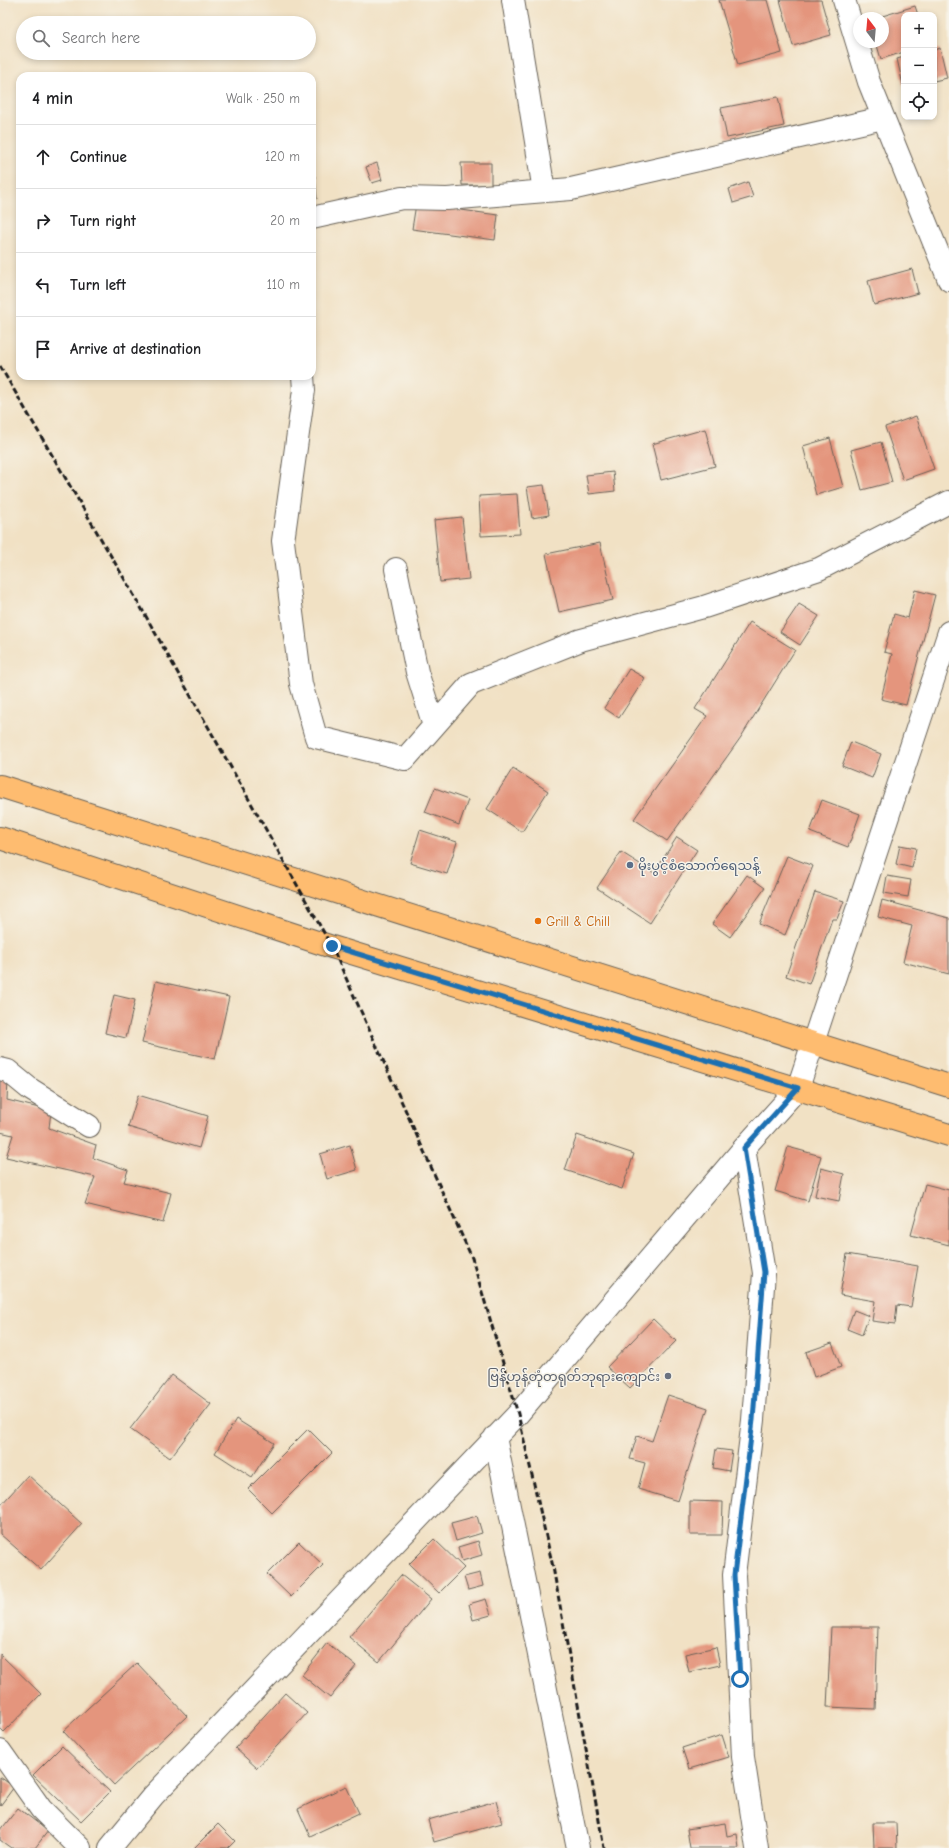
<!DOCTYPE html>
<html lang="en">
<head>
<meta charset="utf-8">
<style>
  body { margin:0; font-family:"Comic Neue","Noto Sans Myanmar",sans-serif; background:#f6f6f6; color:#202124 }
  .controls { position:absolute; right:12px; top:12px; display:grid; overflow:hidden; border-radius:8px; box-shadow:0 2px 6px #0003 }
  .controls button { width:36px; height:36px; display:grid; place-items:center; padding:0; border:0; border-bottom:1px solid #e0e0e0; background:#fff; color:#202124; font:20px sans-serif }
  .compass { position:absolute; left:853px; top:12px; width:36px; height:36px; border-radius:50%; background:#fff; box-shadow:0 2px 6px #0003; rotate:344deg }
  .stop { position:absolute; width:12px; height:12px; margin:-9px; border:3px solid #1f6fb2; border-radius:50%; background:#fff }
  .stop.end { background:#1f6fb2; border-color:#fff; box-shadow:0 1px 4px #0008 }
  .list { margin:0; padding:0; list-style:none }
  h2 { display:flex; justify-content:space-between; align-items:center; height:52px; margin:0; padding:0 16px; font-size:17px }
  h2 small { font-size:13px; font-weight:400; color:#757577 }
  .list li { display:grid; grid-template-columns:26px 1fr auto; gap:12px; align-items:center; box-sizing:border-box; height:64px; padding:0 16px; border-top:1px solid #e0e0e0 }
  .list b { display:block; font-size:15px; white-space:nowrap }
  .list em { font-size:13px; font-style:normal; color:#757577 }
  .icon { flex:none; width:22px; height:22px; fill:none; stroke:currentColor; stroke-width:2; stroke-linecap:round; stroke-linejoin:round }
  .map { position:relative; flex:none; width:949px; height:1848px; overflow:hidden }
  .search { position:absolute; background:#fff; box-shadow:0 2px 6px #0003; left:16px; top:16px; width:300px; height:44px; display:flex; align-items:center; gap:10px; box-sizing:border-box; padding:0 14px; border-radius:22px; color:#757577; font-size:15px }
  .panel { position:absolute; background:#fff; box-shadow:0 2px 6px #0003; left:16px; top:72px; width:300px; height:308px; border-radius:12px }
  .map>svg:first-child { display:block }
  .building { fill:#e4957d }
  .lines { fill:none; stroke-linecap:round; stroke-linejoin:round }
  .minor-casing { stroke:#676157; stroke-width:24 }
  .major-casing { stroke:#676157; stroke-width:24 }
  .minor { stroke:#fff; stroke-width:22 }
  .major { stroke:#febc70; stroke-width:22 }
  .rail { stroke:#1c1c1c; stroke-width:3; stroke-dasharray:6 3; stroke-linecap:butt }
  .route { stroke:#1f6fb2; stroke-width:5 }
  .service-dot { fill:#5c6f8a; stroke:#f7f3e8; stroke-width:1.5 }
  .food-dot { fill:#e8710a; stroke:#f7f3e8; stroke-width:1.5 }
  .worship-dot { fill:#6b7280; stroke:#f7f3e8; stroke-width:1.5 }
  .labels { text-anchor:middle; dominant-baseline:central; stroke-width:3; stroke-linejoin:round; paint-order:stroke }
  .service-label { font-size:13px; fill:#4e5e75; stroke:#f7f3e8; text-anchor:start }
  .food-label { font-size:13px; fill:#c56008; stroke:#f7f3e8; text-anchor:start }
  .worship-label { font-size:13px; fill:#5b616d; stroke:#f7f3e8; text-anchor:end }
</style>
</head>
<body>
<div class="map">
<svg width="949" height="1848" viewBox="0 0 949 1848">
  <rect width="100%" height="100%" fill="#f7f3e8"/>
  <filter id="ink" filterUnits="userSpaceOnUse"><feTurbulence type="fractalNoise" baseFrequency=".025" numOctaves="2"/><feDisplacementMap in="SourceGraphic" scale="8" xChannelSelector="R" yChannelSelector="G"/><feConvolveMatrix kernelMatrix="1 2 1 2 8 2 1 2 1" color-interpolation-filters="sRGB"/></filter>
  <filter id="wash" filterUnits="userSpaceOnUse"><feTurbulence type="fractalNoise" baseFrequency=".012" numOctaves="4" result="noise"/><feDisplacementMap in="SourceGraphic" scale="16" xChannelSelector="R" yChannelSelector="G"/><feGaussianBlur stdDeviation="0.9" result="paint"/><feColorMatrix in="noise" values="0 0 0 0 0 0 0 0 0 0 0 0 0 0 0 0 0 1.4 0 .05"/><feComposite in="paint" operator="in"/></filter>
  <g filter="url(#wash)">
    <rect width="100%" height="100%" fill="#f1e1c4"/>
    <g id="blocks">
      <path class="building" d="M719,0h48l15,53 -44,12z
        M780,0h41l10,35 -38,11z
        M915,6l3,9h-14v37l-23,7 -5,-17h7v-24h-7z
        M940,48l7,30 -13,3v-31z
        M904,57v28h-1l-6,-26z
        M778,97l6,29 -57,12 -6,-30z
        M377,163l5,17 -10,3 -6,-16z
        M461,163h30v22h-29z
        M312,176h3l2,23h-5z
        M748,182l5,15 -20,6 -4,-14z
        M416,204l82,11 -3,25 -83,-11z
        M912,269l6,24 -44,12 -6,-24z
        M916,416l18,53 -31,11 -18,-53z
        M705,429l10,37 -54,14 -9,-36z
        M830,438l13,49 -27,8 -13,-49z
        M881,442l11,40 -30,8 -11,-40z
        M613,472l2,19 -26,3 -3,-19z
        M544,485l5,30 -17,3 -5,-31z
        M517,494l3,40 -39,2 -2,-40z
        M462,517l7,62 -29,3 -6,-62z
        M600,543l13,57 -54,12 -13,-58z
        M915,590l20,5 -29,110 -25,-6 11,-45 -8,-2 10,-38 14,4z
        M799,604l20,12 -19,29 -20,-13z
        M750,622l45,28 -54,87 -74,104 -33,-22 73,-103 -12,-7z
        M629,669l16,9 -26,40 -15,-10z
        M851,742l30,12 -9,24 -30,-12z
        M513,768l35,23 -26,41 -35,-23z
        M435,788l33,12 -9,25 -34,-13z
        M822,800l38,14 -12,33 -38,-15z
        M420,830l37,12 -10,32 -37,-11z
        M677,837l20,13 -47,73 -53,-35 24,-36 33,21z
        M900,845l16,3 -4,20 -16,-4z
        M787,856l26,10 -28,69 -26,-11z
        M747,875l18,13 -35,49 -18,-13z
        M887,876l24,4 -3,17 -24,-4z
        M815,892l29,9 -7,18h-5l-23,65 -23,-8z
        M882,900l67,18v56l-46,-12 9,-36 -34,-9z
        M156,981l73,16 -14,62 -73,-16z
        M114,995l21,5 -9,38 -21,-5z
        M0,1078l8,3 -1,19 44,11 -2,17 47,17 -3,13 35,12 -4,12 47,11 -8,30 -78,-19 10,-27 -89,-20 7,-22 -13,-3z
        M138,1095l70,21 -9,32 -71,-21z
        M577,1135l57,19 -12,35 -57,-19z
        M350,1145l7,25 -30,9 -7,-25z
        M788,1147l33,9 -13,45 -33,-10z
        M821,1168l23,6 -5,27 -24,-5z
        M925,1184l24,6v55l-38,-10z
        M847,1254l71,12 -7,41 -14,-2 -2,19 -23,-3 3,-20 -35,-6z
        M854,1310l15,6 -7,19 -15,-6z
        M653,1319l23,22 -46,47 -23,-21z
        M832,1343l9,24 -27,10 -8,-25z
        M172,1375l39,29 -41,54 -40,-29z
        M668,1395l40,13 -30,93 -40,-12 7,-26 -15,-4 7,-23 15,5z
        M236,1419l38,24 -22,34 -37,-24z
        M308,1429l24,24 -60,60 -24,-24z
        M716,1449l16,2 -3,20 -16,-3z
        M28,1475l54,49 -41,46 -41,-36v-28z
        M690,1501l33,1 -1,33h-32z
        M477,1516l5,17 -26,8 -5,-18z
        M434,1539l30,29 -25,25 -30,-29z
        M478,1541l4,14 -20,6 -4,-14z
        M299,1542l24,23 -32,32 -24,-23z
        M480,1573l3,13 -15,4 -4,-13z
        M401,1575l30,24 -52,63 -30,-25z
        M486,1599l5,16 -18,5 -4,-16z
        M831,1627h47l-3,82 -48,-2z
        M327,1643l29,23 -26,32 -28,-23z
        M716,1647l4,18 -31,7 -4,-18z
        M0,1654l41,40 -37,38 -4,-4z
        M137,1663l50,53 -73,69 -51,-54z
        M285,1693l22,20 -50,55 -22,-20z
        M722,1735l7,22 -40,12 -7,-21z
        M62,1746l48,46 -29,29 -48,-46z
        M0,1777l14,10 -14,19z
        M346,1786l13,27 -49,23 -12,-27z
        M496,1801l6,22 -68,19 -6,-22z
        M18,1808l30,23 -13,17h-24l-11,-8v-9z
        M725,1823l2,13 10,-2 2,14h-49l-3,-19z
        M873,1823h23l1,25h-23z
        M218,1824l17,17 -7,7h-34z"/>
    </g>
  </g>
  <g filter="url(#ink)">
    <use href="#blocks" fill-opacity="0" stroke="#676157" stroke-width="1"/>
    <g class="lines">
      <defs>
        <path id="minor" d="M513,0l31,191
          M844,0l25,82 80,198
          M312,218l90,-20 45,1 124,-10 312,-71
          M303,376l1,14 -21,151 18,143 15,53 89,22 66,-75 110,-44 123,-33 115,-38 130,-67
          M396,569l21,103 17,54
          M0,1069l8,2 22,18 59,37
          M744,1148l20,125 -11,147 -19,155 9,182 14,91
          M495,1437l83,411
          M0,1751l41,58 39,39
          M110,1848l43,-52 365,-382 226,-266 54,-60 151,-456"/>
        <path id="major" d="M0,786l949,300
          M0,838l332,109 617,188"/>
      </defs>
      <use href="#minor" class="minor-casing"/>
      <use href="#major" class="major-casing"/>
      <use href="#minor" class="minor"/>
      <use href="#major" class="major"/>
      <path class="rail" d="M0,366l139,238 193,343 140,311 46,156 35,153 51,281"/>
    </g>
  </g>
  <g class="lines" filter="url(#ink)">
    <path class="route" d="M332,946l466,142 -54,60 20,124 -11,148 -19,155 6,104"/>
  </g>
  <circle class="service-dot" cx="630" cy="865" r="4"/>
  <circle class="food-dot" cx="538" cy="921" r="4"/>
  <circle class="worship-dot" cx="668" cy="1376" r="4"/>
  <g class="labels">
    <g class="service-label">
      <text x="638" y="865">မိုးပွင့်စံသောက်ရေသန့်</text>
    </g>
    <g class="food-label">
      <text x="546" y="921">Grill &amp; Chill</text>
    </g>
    <g class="worship-label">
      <text x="660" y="1376">ဗြန်ဟုန်တုံတရုတ်ဘုရားကျောင်း</text>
    </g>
  </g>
</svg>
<div class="controls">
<button>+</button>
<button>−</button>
<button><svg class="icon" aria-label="locate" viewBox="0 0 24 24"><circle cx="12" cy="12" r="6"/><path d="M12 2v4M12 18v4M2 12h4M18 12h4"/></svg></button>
</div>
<svg class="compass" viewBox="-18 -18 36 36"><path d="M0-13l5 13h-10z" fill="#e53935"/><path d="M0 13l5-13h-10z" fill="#757577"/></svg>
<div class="stop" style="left:740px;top:1679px"></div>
<div class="stop end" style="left:332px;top:946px"></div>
<div class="search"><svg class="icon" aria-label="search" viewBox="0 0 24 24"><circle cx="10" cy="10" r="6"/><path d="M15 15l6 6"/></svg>Search here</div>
<section class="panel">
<h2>4 min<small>Walk · 250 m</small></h2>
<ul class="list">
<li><svg class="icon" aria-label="ahead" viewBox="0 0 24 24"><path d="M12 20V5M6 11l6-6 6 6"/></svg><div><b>Continue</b></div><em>120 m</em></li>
<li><svg class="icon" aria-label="right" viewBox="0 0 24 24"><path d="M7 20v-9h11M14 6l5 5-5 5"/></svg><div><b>Turn right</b></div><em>20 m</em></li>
<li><svg class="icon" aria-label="left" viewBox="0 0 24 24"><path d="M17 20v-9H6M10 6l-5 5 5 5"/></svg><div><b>Turn left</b></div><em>110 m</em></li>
<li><svg class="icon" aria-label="arrive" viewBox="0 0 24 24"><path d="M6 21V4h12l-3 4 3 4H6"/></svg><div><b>Arrive at destination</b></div></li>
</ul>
</section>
</div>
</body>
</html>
